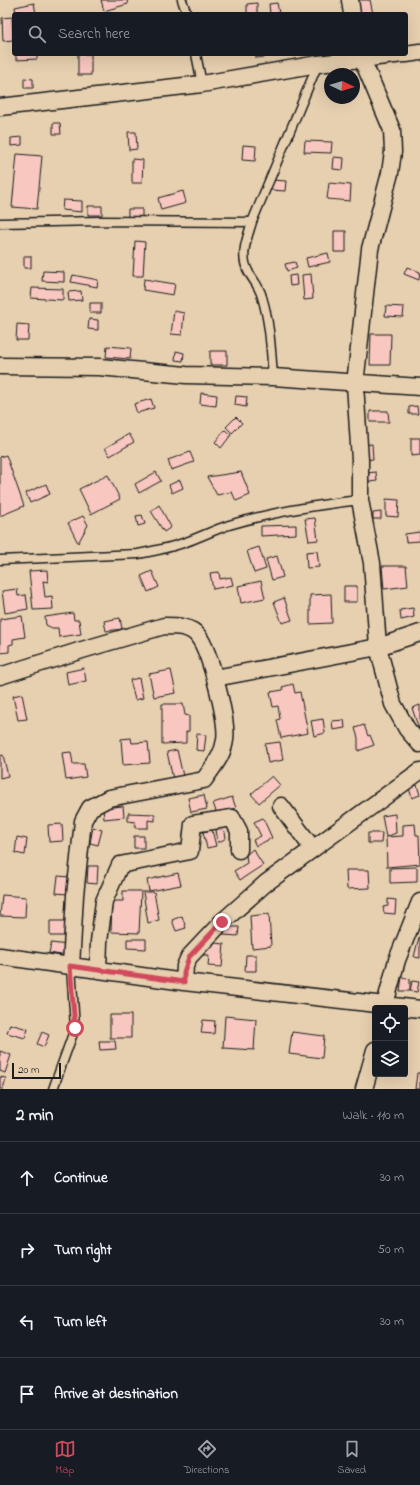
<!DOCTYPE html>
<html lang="en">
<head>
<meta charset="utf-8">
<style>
  body { margin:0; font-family:"Indie Flower",sans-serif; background:#242831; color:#f1f3f6 }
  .controls { position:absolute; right:12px; bottom:12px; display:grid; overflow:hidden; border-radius:4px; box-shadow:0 4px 16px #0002 }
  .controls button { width:36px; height:36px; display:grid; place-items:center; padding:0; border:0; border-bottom:1px solid #363941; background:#171b24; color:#f1f3f6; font:20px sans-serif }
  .compass { position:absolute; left:324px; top:68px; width:36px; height:36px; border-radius:50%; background:#171b24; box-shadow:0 4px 16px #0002; rotate:94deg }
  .scale { position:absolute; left:12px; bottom:10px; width:49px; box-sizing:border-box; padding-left:4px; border:2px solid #1c1c1c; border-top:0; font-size:11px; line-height:14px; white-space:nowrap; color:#1c1c1c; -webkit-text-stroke:3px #e7d0b0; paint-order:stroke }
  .stop { position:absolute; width:12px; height:12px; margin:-9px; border:3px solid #d1495b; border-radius:50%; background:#fff }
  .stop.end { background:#d1495b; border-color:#fff; box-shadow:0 1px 4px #0008 }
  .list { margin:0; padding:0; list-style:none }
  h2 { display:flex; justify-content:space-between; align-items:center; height:52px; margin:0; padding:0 16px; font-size:17px }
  h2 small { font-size:13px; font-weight:400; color:#9ea1a6 }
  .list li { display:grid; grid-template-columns:26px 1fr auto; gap:12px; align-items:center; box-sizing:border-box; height:72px; padding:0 16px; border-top:1px solid #363941 }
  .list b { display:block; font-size:15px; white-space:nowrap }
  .list em { font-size:13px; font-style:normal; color:#9ea1a6 }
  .icon { flex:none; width:22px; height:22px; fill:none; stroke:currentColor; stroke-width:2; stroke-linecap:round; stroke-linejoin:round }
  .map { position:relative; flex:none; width:420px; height:1089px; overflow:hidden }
  .search { position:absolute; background:#171b24; box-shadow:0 4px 16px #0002; left:12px; right:12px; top:12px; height:44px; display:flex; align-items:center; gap:10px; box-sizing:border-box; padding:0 14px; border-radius:4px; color:#9ea1a6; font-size:15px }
  .sheet { height:340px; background:#171b24 }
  nav { display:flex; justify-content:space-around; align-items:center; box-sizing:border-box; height:56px; border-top:1px solid #363941; background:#171b24; font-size:11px; color:#9ea1a6 }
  nav a { display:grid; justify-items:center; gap:2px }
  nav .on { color:#d1495b }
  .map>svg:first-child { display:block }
  .building { fill:#f7c7c0; stroke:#1c1c1c }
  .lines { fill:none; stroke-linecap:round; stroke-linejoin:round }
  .lane-casing { stroke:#1c1c1c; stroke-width:11 }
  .street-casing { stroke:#1c1c1c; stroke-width:19 }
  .lane { stroke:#e7d0b0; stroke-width:8 }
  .street { stroke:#e7d0b0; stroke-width:16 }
  .route { stroke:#d1495b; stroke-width:5 }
</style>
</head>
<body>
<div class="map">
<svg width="420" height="1089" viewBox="0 0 420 1089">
  <rect width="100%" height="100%" fill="#e7d0b0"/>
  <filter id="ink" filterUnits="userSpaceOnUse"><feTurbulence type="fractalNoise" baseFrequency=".025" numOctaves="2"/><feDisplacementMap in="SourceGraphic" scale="8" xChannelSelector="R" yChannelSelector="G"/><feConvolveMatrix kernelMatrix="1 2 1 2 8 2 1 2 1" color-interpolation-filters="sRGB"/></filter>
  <g filter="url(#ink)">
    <path class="building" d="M101,0h26l1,4 -24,7z
      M357,0h13l3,14h-13z
      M34,3l2,11h-20l-1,-7z
      M257,3v11h-10v-10z
      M277,3l2,10 -9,1 -1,-10z
      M12,17l1,23 -10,1 -1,-23z
      M16,54h21v5l-21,1z
      M78,54h13v21h-13z
      M256,54h25v1l-25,3z
      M24,78l9,1v9h-9z
      M53,123h7l1,11h-8z
      M128,132h8l1,17 -8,1z
      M22,137v8l-11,1v-8z
      M305,141l27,1 -1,11 -27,-1z
      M243,145l13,1 -1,15 -13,-1z
      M17,154l25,2 -5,53 -25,-2z
      M334,157l10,1 -1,12 -10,-1z
      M132,159l11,1 -1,23h-10z
      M272,180l14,1 -1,10 -14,-1z
      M329,183l22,2 -1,16 -23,-2z
      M183,191l3,12 -25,7 -3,-12z
      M63,200l19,1v11l-20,-2z
      M88,206h14v9h-14z
      M128,209h14v10l-14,-1z
      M334,231h12v21h-12z
      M135,241l10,1 -2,34h-10z
      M328,253l2,9 -22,5 -2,-9z
      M24,256h7v12h-7z
      M295,262l2,6 -10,3 -2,-7z
      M407,267l13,5 -1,8 -15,-6z
      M43,271l21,1v10l-22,-1z
      M311,274l2,25 -9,1 -2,-25z
      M73,275l25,5 -1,7 -26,-5z
      M296,275l1,10 -7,1 -1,-10z
      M144,279l31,5 -2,11 -30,-5z
      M32,288l31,1v11l-32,-2z
      M81,291l1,9 -13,1 -1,-9z
      M90,303h11v10h-11z
      M386,306l18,1 -1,10 -18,-1z
      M174,311l10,2 -2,22 -11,-1z
      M89,319l9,1v10l-10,-1z
      M17,324l12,1 -1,15h-12z
      M371,334h20l-1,31h-20z
      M107,346l24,2 -1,11 -24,-2z
      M176,351l8,2 -1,8 -8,-1z
      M210,351h17v14h-17z
      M201,393l16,2 -1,11 -16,-2z
      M236,396l11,1 -1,10 -11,-2z
      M151,399l3,9 -17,5 -3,-9z
      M417,406l1,8h-9v-7z
      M370,411h18l1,11h-19z
      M236,417l6,6 -10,10 -6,-6z
      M225,430l6,5 -10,13 -6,-6z
      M129,434l5,8 -24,14 -5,-8z
      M411,438h9v17l-9,1z
      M372,444l1,15 -10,1 -1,-15z
      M190,452l4,10 -23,8 -3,-10z
      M6,455l18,51 -24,10v-59z
      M156,472l5,9 -22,12 -4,-9z
      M241,472l9,23 -14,6 -4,-9 -15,3 -10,-18z
      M376,472l1,9 -8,1 -2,-9z
      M108,475l12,24 -29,15 -12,-25z
      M180,480l3,8 -11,5 -3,-8z
      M46,484l4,10 -20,9 -4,-10z
      M386,499l13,1 -1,17 -12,-1z
      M159,505l12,22 -7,5 -13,-21z
      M381,512v7h-8v-6z
      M142,515l3,9 -7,2 -2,-10z
      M83,516l5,9 -10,18 -10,-20z
      M315,518l3,22 -9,1 -4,-22z
      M296,525v9l-35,2v-10z
      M420,532v9l-14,1 -1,-8z
      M259,547l7,22 -12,4 -7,-22z
      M317,551l2,16 -12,1 -1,-16z
      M277,556l6,21 -11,3 -6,-21z
      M382,566h24l2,20 -24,3z
      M47,570l1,12 -5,-1 2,16 7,-1 1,13 -20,1 -4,-39z
      M152,571l7,16 -11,5 -7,-16z
      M219,572l1,7 11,-2 2,8 -20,4 -3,-16z
      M261,581l4,17 -24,5 -3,-17z
      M344,586h13v16h-13z
      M17,589l1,7 8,-1 2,14 -23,4 -3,-22z
      M331,594l1,29 -22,1v-29z
      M284,598l8,22 -10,3 -8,-21z
      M413,608l1,9 -13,3 -1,-10z
      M73,613l1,7h5l2,14 -22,3 -1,-9h-6l-6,-3 -1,-8z
      M22,616l3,21 -12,2v5l-4,1v7l-9,1v-34z
      M120,618l2,11 -16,2 -2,-10z
      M84,668l2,13 -18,4 -2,-13z
      M171,670l5,23 -22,4 -5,-23z
      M139,678l4,20 -8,2 -5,-20z
      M293,684l2,9 5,-1 8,41 -27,5 -4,-18 3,-1 -2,-13 -5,1 -3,-15 13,-2 -1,-3z
      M22,694l5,25 -9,1 -5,-24z
      M162,704h21l2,11 4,1v15l-3,1v11l-24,1z
      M420,705v24h-1l-7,-21z
      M323,719l2,14 -11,3 -3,-15z
      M344,720l1,8 -12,2 -1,-9z
      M364,725l4,11 2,-1 4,10 -16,6v-13l-3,-10z
      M197,734l9,1 -2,16 -8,-1z
      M131,738l1,5 16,-1 2,21 -27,2 -2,-26z
      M280,742l3,18 -15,3 -3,-19z
      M177,750l6,26 -10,3 -6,-27z
      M71,752l2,12h11l2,13 -20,3 -4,-27z
      M3,755l5,21 -8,2v-22z
      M272,776l8,9 -21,18 -8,-9z
      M417,785l3,10 -8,3 -3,-10z
      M204,795l3,14 -16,3 -3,-14z
      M232,797l4,11 -19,6 -4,-11z
      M123,806l1,11 -20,2 -1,-11z
      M128,813l27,1v7l-7,-1v8h-13v-6l-7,-1z
      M395,814l1,19 -10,4 -4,-21z
      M263,818l9,20 -16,8 -3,-6 8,-4 -7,-14z
      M62,824l1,17 -14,1 -1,-17z
      M415,824l1,11h3l1,29 -33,3 -1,-30 17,-1v-11z
      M93,827l9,3 -4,15 -8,-2z
      M224,828l2,10 -8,5 -2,-14z
      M212,830l4,16 -9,2 -4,-16z
      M368,833h14l-1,10h-13z
      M134,836h10v12h-10z
      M17,837l10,2 -2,16 -10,-2z
      M253,849l10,16 -23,15 -6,-9 13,-8 -1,-8z
      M88,866h10l-1,18 -10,-1z
      M417,867v15l-27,1v-15z
      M346,870h23l1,18 -23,1z
      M178,873l3,12 -32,6 -2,-11z
      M58,876l11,1 -2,17 -11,-1z
      M123,891h18l-2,42 -28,-1 1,-31h11z
      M143,892h11l5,28 -11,3z
      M2,895l24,2 -1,20 -25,-1z
      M388,899l8,1 -1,14 -11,-1 -1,-6 5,-1z
      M269,914l2,32 -19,2 -2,-32z
      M182,916l4,12 -10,3 -4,-11z
      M50,921h15l-1,15h-14z
      M224,927h15l-1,9 -14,-1z
      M419,937h1v21l-6,-1z
      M127,939h19v10l-19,-1z
      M51,943l17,2 -1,11 -18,-3z
      M215,943l9,1 -2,23 -14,-1 1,-11h-7l1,-8 9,1z
      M246,955h10v16h-11z
      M402,977l8,2v12h-10z
      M412,981l7,1 -2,10 -7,-1z
      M110,1015h21v23h-21z
      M225,1016l31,3 -2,31 -31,-2z
      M203,1020l12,1 -1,13 -13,-1z
      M10,1024l18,5 -3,9 -18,-5z
      M42,1032l7,3 -5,12 -7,-3z
      M292,1032l32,4 -2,22 -33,-4z
      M99,1041h16l1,8 -16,1z
      M0,1051l11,4 -6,18 -5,-2z
      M417,1073h3v16h-5z
      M0,1077l6,1 -3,11h-3z"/>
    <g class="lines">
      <defs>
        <path id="lane" d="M182,0l5,14
          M196,54l6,30
          M0,223l101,-2 151,1
          M273,377c-2,-27 -3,-54 -11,-80 -2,-9 -8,-16 -13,-24 -10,-17 -2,-34 3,-51l66,-158
          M0,560l138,-6c16,-3 32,-6 48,-12 14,-5 28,-12 43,-17 43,-13 87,-20 131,-25
          M53,1089l22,-61 -4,-62"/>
        <path id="street" d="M350,0l2,14
          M361,54l1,5 30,71 1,22 -3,21 -20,76 -15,135 5,76v40l12,63 6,84 15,57 14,25 13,15
          M406,54l14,-2
          M0,107l202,-23 116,-20 85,-10
          M0,366l99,1 87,8 87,2 147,10
          M0,676l82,-26 82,-24c12,0 27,0 34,10 12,15 30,85 27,104 -2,16 -13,28 -21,40l-95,18 -19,10 -7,13 -8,74 -4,71
          M215,678l163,-31 42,-14
          M281,806l32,43
          M0,956l184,26 236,27
          M98,970l1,-28 5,-41 16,-36 70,-14 3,-27 39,-6 7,13v19
          M184,982l1,-16 4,-9 33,-35 44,-39 154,-112
          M384,1008l13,-48 23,-58
          M364,1089l11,-39"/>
      </defs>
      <use href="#lane" class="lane-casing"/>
      <use href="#street" class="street-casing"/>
      <use href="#lane" class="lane"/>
      <use href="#street" class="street"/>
    </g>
  </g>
  <g class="lines" filter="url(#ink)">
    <path class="route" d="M75,1028l-5,-62 114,16v-10l5,-15 33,-35"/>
  </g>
</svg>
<div class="controls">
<button><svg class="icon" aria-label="locate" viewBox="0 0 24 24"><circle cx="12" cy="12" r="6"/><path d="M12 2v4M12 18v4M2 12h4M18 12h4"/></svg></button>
<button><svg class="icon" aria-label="layers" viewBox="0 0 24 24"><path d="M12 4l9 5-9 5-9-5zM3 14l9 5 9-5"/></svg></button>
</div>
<svg class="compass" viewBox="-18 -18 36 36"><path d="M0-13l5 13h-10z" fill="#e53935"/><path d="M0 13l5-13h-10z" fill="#9ea1a6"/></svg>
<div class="scale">20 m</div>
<div class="stop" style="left:75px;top:1028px"></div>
<div class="stop end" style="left:222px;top:922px"></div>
<div class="search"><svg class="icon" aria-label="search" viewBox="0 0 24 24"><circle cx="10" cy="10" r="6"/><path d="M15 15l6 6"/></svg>Search here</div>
</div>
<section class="sheet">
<h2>2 min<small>Walk · 110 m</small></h2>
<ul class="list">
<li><svg class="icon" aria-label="ahead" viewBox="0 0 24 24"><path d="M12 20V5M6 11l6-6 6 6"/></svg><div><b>Continue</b></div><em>30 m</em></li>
<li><svg class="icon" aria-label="right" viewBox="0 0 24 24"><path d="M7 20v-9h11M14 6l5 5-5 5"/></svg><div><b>Turn right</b></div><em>50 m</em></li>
<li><svg class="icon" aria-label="left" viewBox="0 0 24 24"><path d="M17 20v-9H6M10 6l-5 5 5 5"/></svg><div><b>Turn left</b></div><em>30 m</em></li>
<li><svg class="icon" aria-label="arrive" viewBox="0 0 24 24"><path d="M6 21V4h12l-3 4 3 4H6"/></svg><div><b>Arrive at destination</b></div></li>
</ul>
</section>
<nav>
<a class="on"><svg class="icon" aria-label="map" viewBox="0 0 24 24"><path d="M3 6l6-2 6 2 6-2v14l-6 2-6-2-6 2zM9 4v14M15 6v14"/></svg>Map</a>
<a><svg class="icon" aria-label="directions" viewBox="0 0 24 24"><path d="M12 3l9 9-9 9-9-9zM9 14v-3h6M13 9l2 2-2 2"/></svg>Directions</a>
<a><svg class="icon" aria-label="saved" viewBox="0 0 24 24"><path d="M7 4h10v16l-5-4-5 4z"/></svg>Saved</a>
</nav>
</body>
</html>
